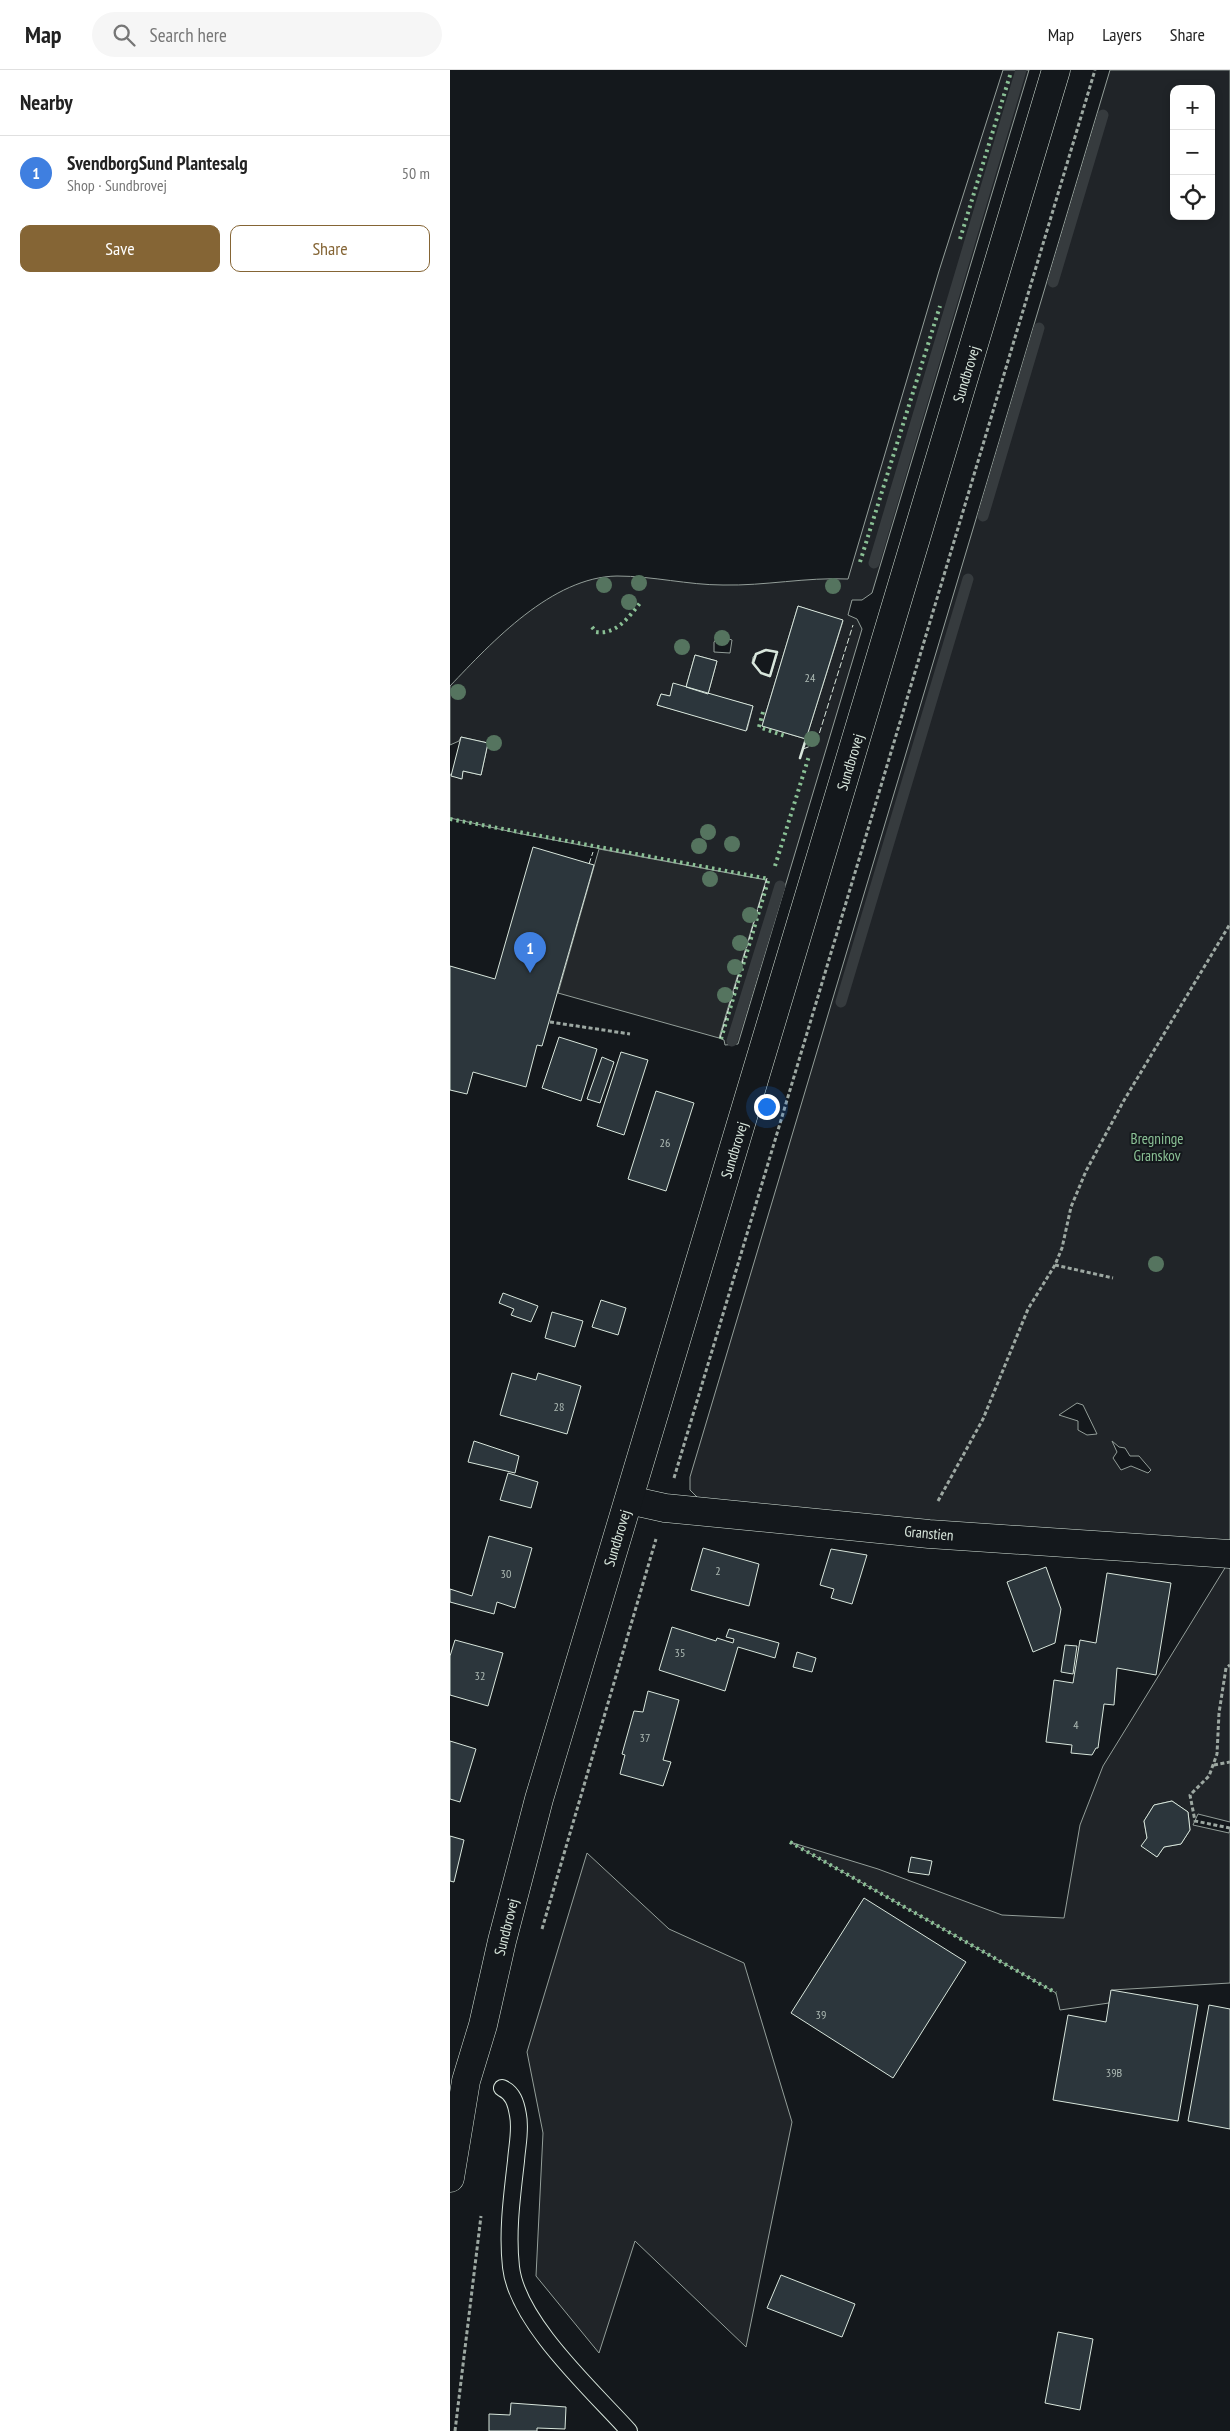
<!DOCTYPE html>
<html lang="en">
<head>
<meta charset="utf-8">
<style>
  body { margin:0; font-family:"PT Sans Narrow",sans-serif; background:#f6f6f6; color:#222 }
  .controls { position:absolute; right:15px; top:15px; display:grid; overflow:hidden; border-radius:10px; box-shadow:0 2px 8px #0003 }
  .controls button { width:45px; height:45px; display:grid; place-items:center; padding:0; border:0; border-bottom:1px solid #e0e0e0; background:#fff; color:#222; font:25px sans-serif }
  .you { position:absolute; left:316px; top:1036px; width:18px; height:18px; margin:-12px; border:4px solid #fff; border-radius:50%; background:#1a73e8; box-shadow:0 0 0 8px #1a73e833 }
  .badge { display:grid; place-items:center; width:32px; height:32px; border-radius:50%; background:#856535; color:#fff; font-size:16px; font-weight:700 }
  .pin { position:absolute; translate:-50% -41px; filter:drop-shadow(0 1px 2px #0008) }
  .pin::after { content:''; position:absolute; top:26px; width:18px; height:15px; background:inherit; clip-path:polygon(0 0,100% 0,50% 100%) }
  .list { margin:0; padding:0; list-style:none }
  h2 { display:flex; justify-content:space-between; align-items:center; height:65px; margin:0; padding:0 20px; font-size:21px }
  h2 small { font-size:16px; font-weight:400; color:#767676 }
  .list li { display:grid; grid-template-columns:32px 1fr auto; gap:15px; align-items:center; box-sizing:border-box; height:75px; padding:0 20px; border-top:1px solid #e0e0e0 }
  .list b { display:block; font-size:19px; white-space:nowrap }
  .list p { margin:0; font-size:16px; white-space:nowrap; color:#767676 }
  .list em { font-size:16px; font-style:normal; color:#767676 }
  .actions { display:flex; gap:10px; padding:15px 20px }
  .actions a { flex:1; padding:11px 0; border:1px solid #856535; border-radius:10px; text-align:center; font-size:18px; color:#856535 }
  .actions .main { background:#856535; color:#fff }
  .icon { flex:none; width:28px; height:28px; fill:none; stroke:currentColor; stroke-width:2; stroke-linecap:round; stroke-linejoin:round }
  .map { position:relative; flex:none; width:780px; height:2361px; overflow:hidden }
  header { display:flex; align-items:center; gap:30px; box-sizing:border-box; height:70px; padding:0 25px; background:#fff; border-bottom:1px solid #e0e0e0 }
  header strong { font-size:24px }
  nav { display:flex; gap:28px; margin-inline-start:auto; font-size:18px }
  .search { width:350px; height:45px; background:#f6f6f6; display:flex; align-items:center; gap:12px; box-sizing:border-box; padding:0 18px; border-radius:28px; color:#767676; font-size:19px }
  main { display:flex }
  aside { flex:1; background:#fff }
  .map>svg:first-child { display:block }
  .green { fill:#202428; stroke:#939e99; fill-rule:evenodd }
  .parking { fill:#24282b; stroke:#939e99 }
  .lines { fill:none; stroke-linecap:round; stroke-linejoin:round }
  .stream { stroke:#363b3e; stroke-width:11 }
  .building { fill:#2c363c; stroke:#d8e6dc }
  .lane-casing { stroke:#d8e6dc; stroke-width:18 }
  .street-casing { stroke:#d8e6dc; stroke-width:29 }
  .primary-casing { stroke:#d8e6dc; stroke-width:29 }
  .path { stroke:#9da8a2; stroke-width:3; stroke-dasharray:4 2.5; stroke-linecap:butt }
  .lane { stroke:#14181c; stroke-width:16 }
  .street { stroke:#14181c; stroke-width:28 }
  .primary { stroke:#14181c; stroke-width:28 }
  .hedge { stroke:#8ac095; stroke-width:4; stroke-dasharray:2.5 4; stroke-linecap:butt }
  .fence { stroke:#d8e6dc; stroke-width:1; stroke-dasharray:6 2.5; stroke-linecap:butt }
  .wall { stroke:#d8e6dc; stroke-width:2.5 }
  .tree { fill:#55745f }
  .labels { text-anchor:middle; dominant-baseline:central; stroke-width:4; stroke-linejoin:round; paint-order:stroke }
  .number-label { font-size:12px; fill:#adbab4 }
  .street-label { font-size:15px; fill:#d8e6dc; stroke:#14181c }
  .park-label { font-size:15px; fill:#8ac095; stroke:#14181c }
</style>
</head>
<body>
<header>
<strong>Map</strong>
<div class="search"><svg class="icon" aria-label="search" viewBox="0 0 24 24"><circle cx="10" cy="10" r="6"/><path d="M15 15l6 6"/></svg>Search here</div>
<nav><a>Map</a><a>Layers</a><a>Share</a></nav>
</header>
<main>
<aside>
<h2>Nearby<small></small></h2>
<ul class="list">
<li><span class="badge" style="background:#3f7fe0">1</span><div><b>SvendborgSund Plantesalg</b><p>Shop · Sundbrovej</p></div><em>50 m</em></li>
</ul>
<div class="actions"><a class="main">Save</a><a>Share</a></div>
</aside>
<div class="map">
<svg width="780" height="2361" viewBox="0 0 780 2361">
  <rect width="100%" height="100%" fill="#14181c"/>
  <path class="green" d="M553,0h26l-157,523 -10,7h-10l-4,15 9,4 5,10 -124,415 -13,1 -1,-5 -5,-2 47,-158 -249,-47 -67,-15v-44l11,5 2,-8 18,4 7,-32 -27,-6 -2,4 -9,4v-59c42,-44 102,-109 167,-110 36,0 71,9 106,9 42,1 83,-8 125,-6l91,-308zM348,536l45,15 -37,118 -44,-13zM269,566l13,4 -2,13 -16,-1v-10zM313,580l15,2 -8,25 -9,-4 -9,-10 1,-6zM245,585l22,6 -9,33 45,12 -6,24 -90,-25 4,-11 9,2 3,-12 13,3z
    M660,0h120v1474l-386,-29 -144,-15 -10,-10v-13zM724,19h37v127h-37zM627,1333l6,2 14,29 -10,1 -9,-5v-9l-19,-6zM662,1371l7,6 6,1 5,8h9l12,14 -3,3 -17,-7 -10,4 -8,-12 4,-6z
    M778,1493h2v259l-32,-8 -5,11 36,8 1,-5v155l-118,7 -3,13 -49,7 -4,-17 -266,-151 88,27 124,46 62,3 16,-93 23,-59zM722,1731l16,11 2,18 -9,14 -17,3 -7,10 -15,-11 5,-8 -3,-17 10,-16z
    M137,1783l82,76 75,34 48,159 -46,225 -111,-106 -36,112 -63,-77 7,-143 -16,-81z"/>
  <path class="parking" d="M149,779l167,31 -47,158 -161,-45z"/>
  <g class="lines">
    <path class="stream" d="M603,212l50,-167
      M533,446l56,-188
      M424,493l147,-493
      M391,932l127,-423
      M282,971l48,-155"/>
  </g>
  <path class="building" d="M348,536l45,14 -37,119 -44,-13z
    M245,585l22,6 -9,33 -22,-7z
    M223,613l80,23 -7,25 -89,-26 4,-11 9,2z
    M11,667l27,6 -7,32 -18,-4 -1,8 -11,-3z
    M83,777l61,18 -52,181 -5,-1 -11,42 -53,-15 -6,22 -17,-4v-124l45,13z
    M109,967l38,12 -16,52 -39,-13z
    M171,982l27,8 -24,75 -27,-9z
    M152,987l12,5 -14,41 -13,-4z
    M206,1021l38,12 -28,88 -38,-12z
    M53,1223l35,13 -7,16 -20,-7 3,-6 -15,-6z
    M151,1230l25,8 -8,27 -26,-8z
    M102,1242l31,9 -8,26 -30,-9z
    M62,1303l24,7 2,-7 43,13 -14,48 -67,-19z
    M24,1371l45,15 -4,17 -47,-11z
    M58,1403l30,9 -7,26 -31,-8z
    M39,1466l43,12 -17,60 -18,-6 -3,12 -44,-12v-13l22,7z
    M253,1478l56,16 -10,42 -58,-16z
    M381,1479l36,6 -15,49 -21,-6 3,-9 -14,-4z
    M596,1497l15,42 -6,34 -22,9 -26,-70z
    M657,1503l64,10 -15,92 -39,-7 -3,37 -10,-1 -6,44h-2l-4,7 -21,-2 1,-8 -26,-3 8,-62 19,3 7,-43 16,3z
    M222,1557l44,14 1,-3 16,5 1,-4 -8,-2 3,-8 50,14 -4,15 -37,-11 -13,44 -66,-21z
    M5,1570l48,13 -15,53 -38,-11v-39z
    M615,1575l12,1 -4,28 -12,-2z
    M347,1582l19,6 -4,14 -19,-5z
    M198,1621l31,9 -16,60 8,2 -8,24 -43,-12 5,-19 -3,-1 12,-43 9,1z
    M0,1671l26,8 -16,53 -10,-3z
    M722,1731l16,11 2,18 -9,14 -17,3 -7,10 -16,-11 6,-8 -3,-17 10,-16z
    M0,1766l14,4 -10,42 -4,-1z
    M461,1787l21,4 -3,14 -21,-3z
    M414,1828l102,64 -73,116 -102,-65z
    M661,1920l87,15 -20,116 -125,-21 15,-85 38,7z
    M759,1935l21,4v120l-42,-8z
    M331,2205l74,29 -13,33 -75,-29z
    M608,2262l35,7 -13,71 -35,-7z
    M61,2333l55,4 -1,22 -28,-1v3h-48v-17l21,1z"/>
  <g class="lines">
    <defs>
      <path id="lane" d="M52,2018c11,5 14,15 16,27 3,15 -1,31 -2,46 -4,35 -9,71 -5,106 6,55 81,123 118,164"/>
      <path id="street" d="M179,1430l36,8 264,26 301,20"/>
      <path id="primary" d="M0,2108l16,-97 17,-56 19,-84 37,-142 517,-1729"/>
    </defs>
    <use href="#lane" class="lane-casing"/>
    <use href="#street" class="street-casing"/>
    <use href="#primary" class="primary-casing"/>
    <path class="path" d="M100,952l80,12
      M605,1195l58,13
      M224,1408l421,-1408
      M488,1431l45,-82 45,-110 27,-44 7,-17 9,-41 15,-36 37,-69 107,-178
      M764,1695l16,-3
      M780,1758l-35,-7 -5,-26 19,-19 8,-22 2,-41 7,-45 4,-3
      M92,1859l114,-390
      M5,2361l26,-215"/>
    <use href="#lane" class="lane"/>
    <use href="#street" class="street"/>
    <use href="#primary" class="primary"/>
    <path class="hedge" d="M510,169l51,-167
      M410,492l80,-256
      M142,557l4,5c20,3 33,-15 44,-29
      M313,642l-4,15 26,9
      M0,749l319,60
      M325,796l34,-110
      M271,969l48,-161
      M340,1772l266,151"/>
    <path class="fence" d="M353,679l13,-5 37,-119
      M139,794l4,-12
      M270,968l47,-160"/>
    <path class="wall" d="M316,580l11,2 -7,24 -9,-3 -8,-10 3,-9z
      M350,688l6,-19"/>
  </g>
  <g class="tree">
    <circle cx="189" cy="513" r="8"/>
    <circle cx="154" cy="515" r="8"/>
    <circle cx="383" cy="516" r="8"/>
    <circle cx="179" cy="532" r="8"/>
    <circle cx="272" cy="568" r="8"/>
    <circle cx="232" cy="577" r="8"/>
    <circle cx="8" cy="622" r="8"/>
    <circle cx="362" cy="669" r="8"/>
    <circle cx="44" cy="673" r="8"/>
    <circle cx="258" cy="762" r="8"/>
    <circle cx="282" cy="774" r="8"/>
    <circle cx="249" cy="776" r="8"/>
    <circle cx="260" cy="809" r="8"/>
    <circle cx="300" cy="845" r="8"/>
    <circle cx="290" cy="873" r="8"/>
    <circle cx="285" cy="897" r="8"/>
    <circle cx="275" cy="925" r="8"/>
    <circle cx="706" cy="1194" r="8"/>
  </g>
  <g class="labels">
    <g class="number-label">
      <text x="360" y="607">24</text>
      <text x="215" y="1072">26</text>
      <text x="109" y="1336">28</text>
      <text x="268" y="1500">2</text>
      <text x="56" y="1503">30</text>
      <text x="230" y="1582">35</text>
      <text x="30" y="1605">32</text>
      <text x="626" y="1654">4</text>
      <text x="195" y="1667">37</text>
      <text x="371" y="1944">39</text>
      <text x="664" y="2002">39B</text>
    </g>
    <g class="street-label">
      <text transform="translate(516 304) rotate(-73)">Sundbrovej</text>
      <text transform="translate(400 692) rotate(-73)">Sundbrovej</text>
      <text transform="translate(284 1080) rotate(-73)">Sundbrovej</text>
      <text transform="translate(479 1463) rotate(5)">Granstien</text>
      <text transform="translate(167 1468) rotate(-73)">Sundbrovej</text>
      <text transform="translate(56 1857) rotate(-76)">Sundbrovej</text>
    </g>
    <g class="park-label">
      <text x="707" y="1068">Bregninge<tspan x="707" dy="17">Granskov</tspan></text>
    </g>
  </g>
</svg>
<div class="controls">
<button>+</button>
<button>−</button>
<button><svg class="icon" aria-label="locate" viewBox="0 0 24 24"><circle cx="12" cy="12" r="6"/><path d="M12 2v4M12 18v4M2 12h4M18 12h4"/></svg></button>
</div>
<div class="you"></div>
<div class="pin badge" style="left:80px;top:903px;background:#3f7fe0">1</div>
</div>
</main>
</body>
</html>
